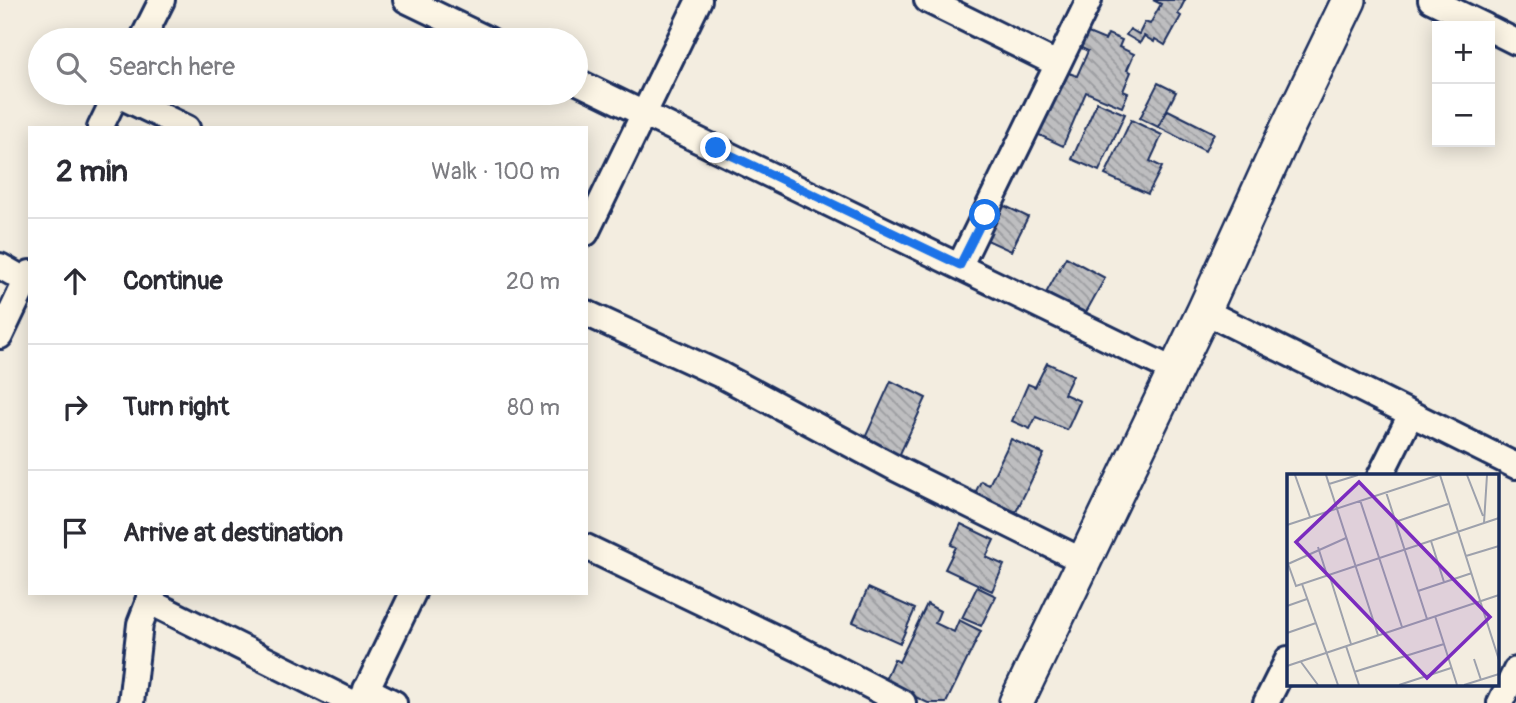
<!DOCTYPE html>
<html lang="en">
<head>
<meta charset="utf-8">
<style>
  body { margin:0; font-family:Pangolin,sans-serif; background:#f2f2f3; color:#2b2b33 }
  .controls { position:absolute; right:21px; top:21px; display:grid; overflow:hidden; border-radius:0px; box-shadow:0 4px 18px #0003 }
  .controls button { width:63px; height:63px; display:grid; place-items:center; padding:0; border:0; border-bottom:2px solid #e1e1e2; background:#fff; color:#2b2b33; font:35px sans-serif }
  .stop { position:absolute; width:21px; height:21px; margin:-16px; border:5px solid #1a73e8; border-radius:50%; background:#fff }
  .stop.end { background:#1a73e8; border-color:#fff; box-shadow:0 2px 7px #0008 }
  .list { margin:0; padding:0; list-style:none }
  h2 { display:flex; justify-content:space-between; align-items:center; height:91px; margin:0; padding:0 28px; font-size:30px }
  h2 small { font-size:23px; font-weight:400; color:#7c7c81 }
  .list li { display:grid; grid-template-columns:46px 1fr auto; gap:21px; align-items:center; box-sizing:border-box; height:126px; padding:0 28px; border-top:2px solid #e1e1e2 }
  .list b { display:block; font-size:26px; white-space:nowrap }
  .list em { font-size:23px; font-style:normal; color:#7c7c81 }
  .icon { flex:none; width:38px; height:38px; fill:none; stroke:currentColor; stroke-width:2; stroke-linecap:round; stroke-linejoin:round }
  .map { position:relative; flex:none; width:1516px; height:703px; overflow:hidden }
  .search { position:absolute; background:#fff; box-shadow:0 4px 18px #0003; left:28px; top:28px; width:560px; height:77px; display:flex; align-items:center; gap:18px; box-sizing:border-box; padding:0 24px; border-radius:38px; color:#7c7c81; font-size:26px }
  .panel { position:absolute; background:#fff; box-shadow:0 4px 18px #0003; left:28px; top:126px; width:560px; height:469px; border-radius:0px }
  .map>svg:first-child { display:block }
  .building { fill:url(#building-back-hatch); stroke:#1b2f5e; stroke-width:2 }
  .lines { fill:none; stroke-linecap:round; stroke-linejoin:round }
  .street-casing { stroke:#1b2f5e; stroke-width:30 }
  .secondary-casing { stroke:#1b2f5e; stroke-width:38 }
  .street { stroke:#fcf5e5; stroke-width:24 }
  .secondary { stroke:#fcf5e5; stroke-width:33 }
  .route { stroke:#1a73e8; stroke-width:9 }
  .inset-road { fill:none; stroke:#9da1ac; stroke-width:2 }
  .view { fill:#7b2cbf; fill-opacity:0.15; stroke:#7b2cbf; stroke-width:3.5 }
  .inset-edge { fill:none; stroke:#1b2f5e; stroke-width:3.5 }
</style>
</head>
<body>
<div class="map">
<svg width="1516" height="703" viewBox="0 0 1516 703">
  <defs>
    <pattern id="building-back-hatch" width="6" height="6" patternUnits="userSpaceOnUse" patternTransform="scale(1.75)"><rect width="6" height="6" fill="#bebec0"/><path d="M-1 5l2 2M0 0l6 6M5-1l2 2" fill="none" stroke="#9a9b9f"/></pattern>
  </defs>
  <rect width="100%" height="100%" fill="#f3ede0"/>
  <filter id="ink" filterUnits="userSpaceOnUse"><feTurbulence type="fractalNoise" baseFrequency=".0143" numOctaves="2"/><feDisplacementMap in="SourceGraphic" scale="14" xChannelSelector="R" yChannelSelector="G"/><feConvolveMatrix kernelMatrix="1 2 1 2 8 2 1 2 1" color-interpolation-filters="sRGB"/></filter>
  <g filter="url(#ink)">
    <path class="building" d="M1153,0h32l-7,14 3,2 -16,29 -10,-6 -1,3 -10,-6 -4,7 -14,-8 4,-6 9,5 6,-12 5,2 11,-20z
      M1081,30l24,10 3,-6 14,6 -3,7 15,7 -7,16 4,2 -8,19 5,2 -6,14 -36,-15 -23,54 -26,-12 27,-63 13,5 11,-25 -13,-6z
      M1158,83l18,9 -18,35 -18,-9z
      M1097,102l28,12 -26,57 -27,-12z
      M1168,110l46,23 -9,18 -47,-24z
      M1131,120l31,15 -12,26 12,6 -14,27 -43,-19z
      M1003,205l25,12 -17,34 -24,-11z
      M1066,257l39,21 -20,36 -39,-21z
      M1047,363l26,12 -9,19 16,7 -13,29 -31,-13 -6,12 -18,-8 16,-37 7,3z
      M891,381l35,17 -27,58 -35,-16z
      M1011,439l33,15 -28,58 -41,-19 6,-12 8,4z
      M961,524l33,16 -8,17 18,8 -12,26 -47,-22 11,-22 -5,-2z
      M977,587l19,9 -15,30 -19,-8z
      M868,588l47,21 -15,34 -47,-21z
      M927,604l13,7 -5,12 19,9 5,-12 22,11 -35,72h-18l-44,-21 10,-23 5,3z"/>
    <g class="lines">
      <defs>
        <path id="street" d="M406,0l83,40
          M927,0l130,64
          M1431,0l54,26
          M1490,29l26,13
          M142,40l20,-40
          M576,81l599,290
          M116,94l71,34
          M100,128l17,-35
          M586,233l113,-233
          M960,265l129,-265
          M0,266l30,17
          M1204,311l312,155
          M586,313l135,62 176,94 186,92
          M0,336l30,-63
          M1380,476l31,-62
          M586,547l213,102 104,54
          M148,601l205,102
          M366,689l28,14
          M131,703l9,-79 12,-31
          M360,703l53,-110
          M1266,703l22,-44
          M1500,703l16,-33"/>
        <path id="secondary" d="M1016,703l188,-392 80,-176 65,-135"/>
      </defs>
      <use href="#street" class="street-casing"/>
      <use href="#secondary" class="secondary-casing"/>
      <use href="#street" class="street"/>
      <use href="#secondary" class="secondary"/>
    </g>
  </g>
  <g class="lines" filter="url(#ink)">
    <path class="route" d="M716,148l244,117 25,-50"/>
  </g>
  <g transform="translate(1287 474)">
    <rect width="212" height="212" fill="#f3ede0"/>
    <path class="inset-road" d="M8,1l15,42M39,1l52,160M153,1l59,185M180,1l16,41M42,10l29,-9M99,18l41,127M73,26l42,127M108,48l53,-18M197,49l3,-48M0,51l152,-50M144,67l13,41M31,73l9,28M179,82l33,-10M0,87l9,25 203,-68M1,90l58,-26M42,100l22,70M15,110l36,101M131,117l54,-18M0,132l20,-7M148,142l22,69M0,159l29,-10M59,172l13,39M187,185l7,21M14,188l17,23M0,192l212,-71M67,198l90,-28M112,211l52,-17M177,211l35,-11"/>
    <path class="view" d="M72,8l131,135 -63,61 -131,-136z"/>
    <rect width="212" height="212" class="inset-edge"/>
  </g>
</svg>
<div class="controls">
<button>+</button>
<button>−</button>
</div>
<div class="stop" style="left:985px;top:215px"></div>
<div class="stop end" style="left:716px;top:148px"></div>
<div class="search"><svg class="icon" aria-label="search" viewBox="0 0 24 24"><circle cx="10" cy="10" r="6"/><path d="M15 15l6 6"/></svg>Search here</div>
<section class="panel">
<h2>2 min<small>Walk · 100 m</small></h2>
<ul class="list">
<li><svg class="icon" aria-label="ahead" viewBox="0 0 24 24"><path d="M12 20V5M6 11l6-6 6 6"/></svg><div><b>Continue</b></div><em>20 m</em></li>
<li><svg class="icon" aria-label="right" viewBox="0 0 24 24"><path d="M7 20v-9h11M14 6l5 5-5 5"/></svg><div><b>Turn right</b></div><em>80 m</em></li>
<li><svg class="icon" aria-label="arrive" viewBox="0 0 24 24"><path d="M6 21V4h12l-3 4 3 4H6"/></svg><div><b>Arrive at destination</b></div></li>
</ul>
</section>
</div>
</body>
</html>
